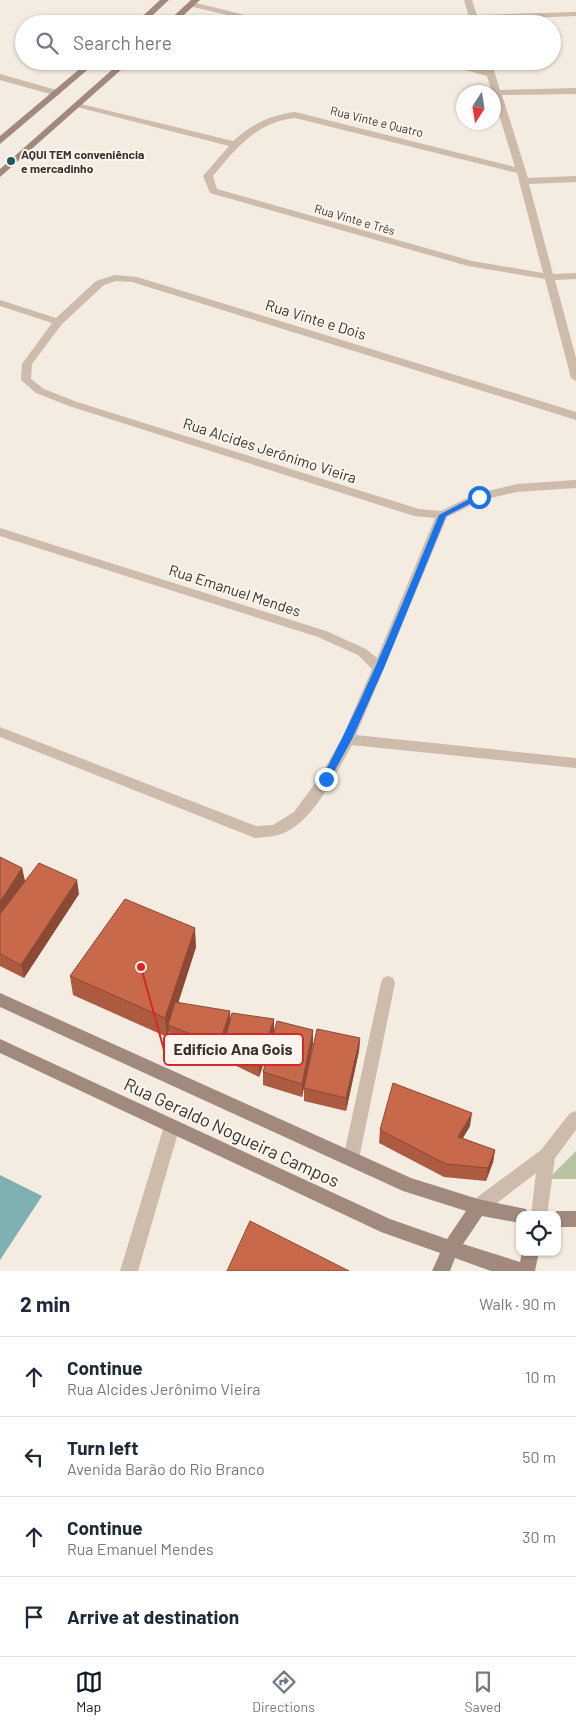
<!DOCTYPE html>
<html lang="en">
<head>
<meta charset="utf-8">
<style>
  body { margin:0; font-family:Barlow,sans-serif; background:#f2f2f3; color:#1f2937 }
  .controls { position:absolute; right:15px; bottom:15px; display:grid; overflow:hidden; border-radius:10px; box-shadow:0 1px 4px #0004 }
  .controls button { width:45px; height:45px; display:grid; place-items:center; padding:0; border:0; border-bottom:1px solid #e0e1e3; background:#fff; color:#1f2937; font:25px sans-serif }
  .compass { position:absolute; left:456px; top:85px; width:45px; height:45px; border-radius:50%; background:#fff; box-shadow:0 1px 4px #0004; rotate:192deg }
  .stop { position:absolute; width:15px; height:15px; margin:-11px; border:4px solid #1a73e8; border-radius:50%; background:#fff }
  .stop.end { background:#1a73e8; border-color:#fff; box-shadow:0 1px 5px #0008 }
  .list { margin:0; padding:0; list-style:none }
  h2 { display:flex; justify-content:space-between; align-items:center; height:65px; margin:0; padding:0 20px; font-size:21px }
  h2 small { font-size:16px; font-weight:400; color:#747a83 }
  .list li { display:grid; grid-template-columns:32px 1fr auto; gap:15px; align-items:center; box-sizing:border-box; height:80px; padding:0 20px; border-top:1px solid #e0e1e3 }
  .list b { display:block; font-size:19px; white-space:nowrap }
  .list p { margin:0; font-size:16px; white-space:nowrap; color:#747a83 }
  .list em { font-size:16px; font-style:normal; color:#747a83 }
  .icon { flex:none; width:28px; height:28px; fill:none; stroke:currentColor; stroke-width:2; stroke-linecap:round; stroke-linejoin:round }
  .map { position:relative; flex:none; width:576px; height:1271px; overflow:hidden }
  .search { position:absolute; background:#fff; box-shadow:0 1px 4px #0004; left:15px; right:15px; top:15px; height:55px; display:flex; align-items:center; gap:12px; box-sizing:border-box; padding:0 18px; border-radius:28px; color:#747a83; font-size:19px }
  .sheet { height:385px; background:#fff }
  nav { display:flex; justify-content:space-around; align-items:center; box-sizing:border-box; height:70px; border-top:1px solid #e0e1e3; background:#fff; font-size:14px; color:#747a83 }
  nav a { display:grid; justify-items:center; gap:2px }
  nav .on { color:#111827 }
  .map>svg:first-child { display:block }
  .green { fill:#b8c4a0 }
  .water { fill:#7fb0b2 }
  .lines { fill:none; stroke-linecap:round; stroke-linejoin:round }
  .street { fill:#cdbbac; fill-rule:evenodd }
  .secondary { fill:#a18a7d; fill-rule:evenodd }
  .wall { fill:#ac5a40 }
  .shaded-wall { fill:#8c4a34 }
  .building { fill:#c8694b; stroke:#8c4a34 }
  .route { fill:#1a73e8 }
  .poi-dot { fill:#1f5a5e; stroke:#fbf5ee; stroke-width:2 }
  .labels { text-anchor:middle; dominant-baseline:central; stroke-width:4; stroke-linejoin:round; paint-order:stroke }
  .far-street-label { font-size:12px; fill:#3b302b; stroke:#fbf5ee }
  .far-poi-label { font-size:12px; font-weight:bold; fill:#3b302b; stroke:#fbf5ee; text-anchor:start }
  .street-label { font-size:15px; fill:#3b302b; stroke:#fbf5ee }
  .near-street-label { font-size:18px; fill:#3b302b; stroke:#fbf5ee }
  .leader { fill:none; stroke:#d62828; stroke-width:2 }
  .callout-dot { fill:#d62828; stroke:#fbf5ee; stroke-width:2 }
  .callout { fill:#fbf5ee; stroke:#d62828; stroke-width:2 }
  .callout-label { font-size:16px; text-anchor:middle; font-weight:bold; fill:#3b302b }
</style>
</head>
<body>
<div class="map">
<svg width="576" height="1271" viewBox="0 0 576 1271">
  <rect width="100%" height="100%" fill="#f4ebe1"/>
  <path class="green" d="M576,1151v28h-28z"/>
  <path class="water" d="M0,1175l42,21 -42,64z"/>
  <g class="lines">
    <path class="street" d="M464,0h8l5,15 99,-3v4l-98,4 1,4h-8z
      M189,2h3l89,22h-15l-77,-18z
      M432,61h16l38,9 -3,-9h8l9,29 76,-2v6l-74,1 26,83 48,-2v6l-47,2 24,90 23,-1v6l-21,1 21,78v23l-5,-3 -26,-99 -77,-13 -258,-73 -7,-17 26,-30 -156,-40 4,-3 156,38c19,-17 37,-26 62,-29l220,55 -28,-91zM295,118l222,55 26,100 -71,-12 -255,-72 -4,-13c23,-28 44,-54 82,-58z
      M0,74l60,17 1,2 -4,3 -57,-16z
      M115,275l22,2 439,135v8l-444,-138 -16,-1 -12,4 -42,39 -30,40 -1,15 13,10 33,13 342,107 22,2 34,-17 42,-10 59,-4v8l-59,4 -35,8 -35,17 -91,218 220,23v10l-224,-23c-17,29 -39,80 -74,90 -7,2 -16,2 -23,3l-255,-101v-10l256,99 17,-1 21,-13 27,-37 21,-37 30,-69 -14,-14 -40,-18 -318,-101v-8l326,103 40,18 11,9 58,-140 -21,-2 -345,-110 -33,-13 -15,-13 1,-16 30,-41 -52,-17v-6l56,18 40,-37z
      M388,976l5,2 2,5 -36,176 -2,5 -6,3 -6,-3 -2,-5 38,-176 2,-5z
      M576,1111v19l-21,28 -8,57h-16l5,-42 -52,40 -6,2 -6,-2 -2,-6 2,-6 69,-51 29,-37z
      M172,1119l6,2 2,5 -42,145h-18l44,-145 2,-5z"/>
    <path class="secondary" d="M160,0h9l-26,24h-9z
      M191,0h9l-26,24h-9z
      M89,61h9l-98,83v-8z
      M122,61h9l-131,116v-8z
      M0,993l411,185 67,21 48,10 2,6h-8v8l-38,-7 -19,28 57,18 2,-10h17l-4,19h-44l-36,-13 -5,13h-18l8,-18 -59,-21 -381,-179v-14l390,180 57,20 19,-28 -63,-20 -403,-184z
      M557,1211h19v16h-19v-12h-7z"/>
  </g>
  <path class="wall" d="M0,857l22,11 3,13 54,13 -55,84 -24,-12z
    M196,947l-18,55 53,17h43v14l39,-3v14l-11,53 -39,-12v-13l11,-39 -15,44 -35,-17 -1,-10 -3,9 -50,-21 -1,-7 -2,6 -94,-42 -3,-19z
    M360,1038l-1,13 -13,60 -42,-10v-13z
    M470,1126l-7,12 32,12 -2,12 -7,19 -42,-4 -65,-34 1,-13z"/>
  <path class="shaded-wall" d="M22,868l3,14 -25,39v-19z
    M77,880l2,14 -55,84 -3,-13z
    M195,928l1,19 -25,79 -3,-1 1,6 -2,6 -2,-19z
    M230,1011l1,14 -8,22v2l-3,10 -1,-14z
    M274,1019v14l-15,44v-13z
    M313,1030v14l-11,53v-13z
    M360,1038l-1,13 -13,60v-13z
    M472,1113l-2,13 -14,23 2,-12z
    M495,1150l-2,12 -7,19 2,-13z"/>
  <path class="building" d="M0,857l22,11 -22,34z
    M39,863l38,17 -56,85 -21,-11v-40z
    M125,899l70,29 -30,90 -95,-42z
    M175,1002l55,9 -11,34 -51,-20z
    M232,1013l42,6 -15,45 -36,-17z
    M277,1021l36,9 -11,54 -39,-12z
    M317,1029l43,9 -14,60 -42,-10z
    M393,1083l79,30 -14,24 37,13 -7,18 -42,-4 -66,-34z
    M250,1221l99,50h-122z"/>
  <path class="route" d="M477,495l6,2 -37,19 -62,152 -32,71 -23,42h-6l-2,-2c46,-85 81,-175 118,-264z"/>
  <circle class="poi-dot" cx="11" cy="161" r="5"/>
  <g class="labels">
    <g class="far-street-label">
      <text transform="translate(377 121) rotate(14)">Rua Vinte e Quatro</text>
      <text transform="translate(355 219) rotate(16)">Rua Vinte e Três</text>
    </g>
    <g class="far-poi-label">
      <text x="21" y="154">AQUI TEM conveniência<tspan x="21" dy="14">e mercadinho</tspan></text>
    </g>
    <g class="street-label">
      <text transform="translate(316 319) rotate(17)">Rua Vinte e Dois</text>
      <text transform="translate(270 450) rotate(18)">Rua Alcides Jerônimo Vieira</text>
      <text transform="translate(235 590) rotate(18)">Rua Emanuel Mendes</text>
    </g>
    <g class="near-street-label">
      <text transform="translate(232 1132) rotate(25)">Rua Geraldo Nogueira Campos</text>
    </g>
  </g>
  <path class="leader" d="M141 967L164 1050"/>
  <circle class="callout-dot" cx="141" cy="967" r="5"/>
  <rect class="callout" x="164" y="1034" width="139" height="31" rx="5"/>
  <g class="callout-label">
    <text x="233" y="1055">Edifício Ana Gois</text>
  </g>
</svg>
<div class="controls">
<button><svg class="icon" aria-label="locate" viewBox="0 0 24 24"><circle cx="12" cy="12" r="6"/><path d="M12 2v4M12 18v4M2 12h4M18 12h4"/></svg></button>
</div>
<svg class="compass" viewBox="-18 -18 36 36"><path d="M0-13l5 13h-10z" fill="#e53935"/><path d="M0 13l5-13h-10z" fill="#747a83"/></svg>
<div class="stop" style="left:479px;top:497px"></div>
<div class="stop end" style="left:326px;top:779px"></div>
<div class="search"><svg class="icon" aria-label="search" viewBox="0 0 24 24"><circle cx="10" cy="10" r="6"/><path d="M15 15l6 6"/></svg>Search here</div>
</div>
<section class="sheet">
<h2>2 min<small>Walk · 90 m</small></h2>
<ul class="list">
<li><svg class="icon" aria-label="ahead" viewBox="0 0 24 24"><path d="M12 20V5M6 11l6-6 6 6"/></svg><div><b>Continue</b><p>Rua Alcides Jerônimo Vieira</p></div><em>10 m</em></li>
<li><svg class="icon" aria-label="left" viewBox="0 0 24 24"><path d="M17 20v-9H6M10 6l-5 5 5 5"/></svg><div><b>Turn left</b><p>Avenida Barão do Rio Branco</p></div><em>50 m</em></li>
<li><svg class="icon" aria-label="ahead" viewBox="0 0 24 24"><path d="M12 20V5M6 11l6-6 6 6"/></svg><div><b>Continue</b><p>Rua Emanuel Mendes</p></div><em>30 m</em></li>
<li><svg class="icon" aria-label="arrive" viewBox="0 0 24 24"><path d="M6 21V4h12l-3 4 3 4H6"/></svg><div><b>Arrive at destination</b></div></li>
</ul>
</section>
<nav>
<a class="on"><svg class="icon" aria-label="map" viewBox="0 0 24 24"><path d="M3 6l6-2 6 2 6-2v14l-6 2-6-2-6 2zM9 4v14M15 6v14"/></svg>Map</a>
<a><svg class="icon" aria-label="directions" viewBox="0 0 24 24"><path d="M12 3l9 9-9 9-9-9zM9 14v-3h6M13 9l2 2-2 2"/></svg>Directions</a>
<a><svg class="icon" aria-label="saved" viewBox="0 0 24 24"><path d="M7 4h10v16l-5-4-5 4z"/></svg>Saved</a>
</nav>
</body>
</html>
